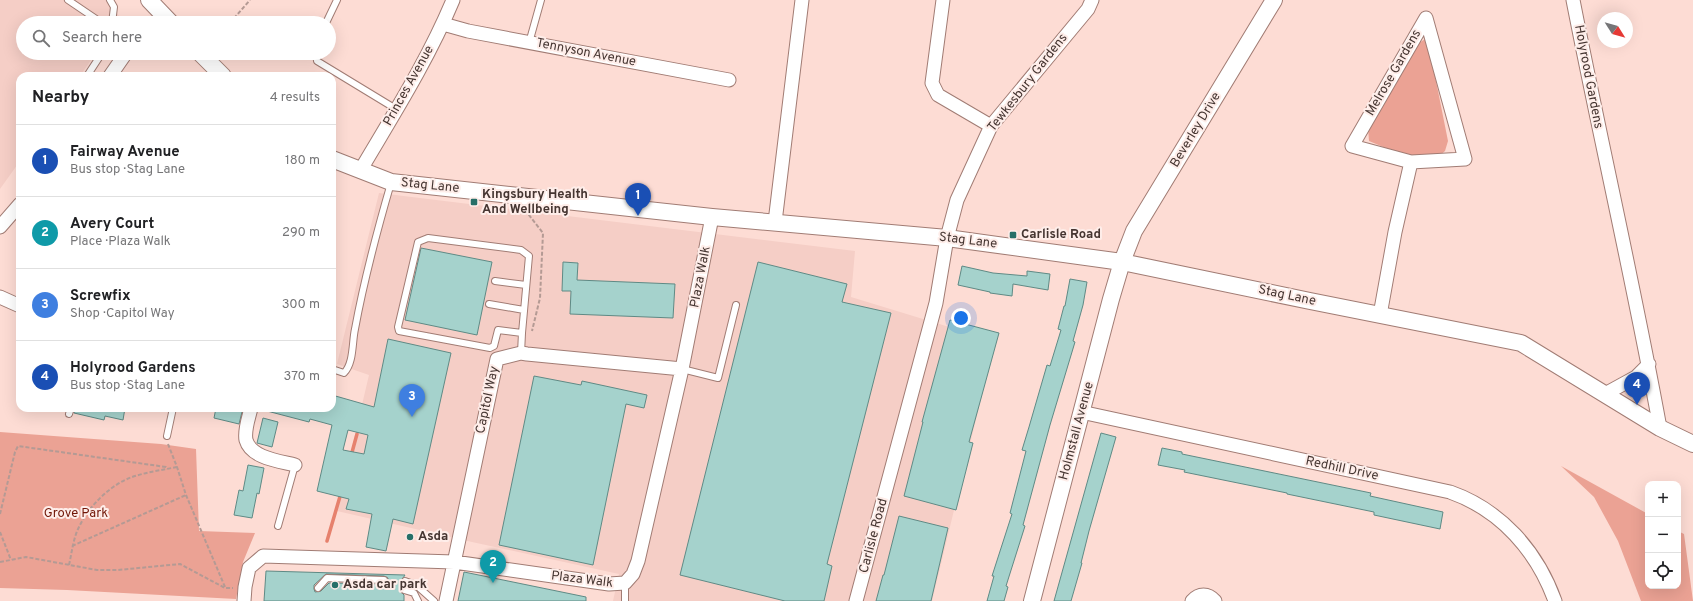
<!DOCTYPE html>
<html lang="en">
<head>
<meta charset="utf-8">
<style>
  body { margin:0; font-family:Overpass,sans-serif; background:#f6f6f6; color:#202124 }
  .controls { position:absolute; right:12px; bottom:12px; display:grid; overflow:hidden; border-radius:8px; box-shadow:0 4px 16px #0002 }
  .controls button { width:36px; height:36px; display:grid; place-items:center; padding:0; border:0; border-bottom:1px solid #e0e0e0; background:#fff; color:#202124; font:20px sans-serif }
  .compass { position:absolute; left:1597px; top:12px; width:36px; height:36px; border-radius:50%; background:#fff; box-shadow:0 4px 16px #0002; rotate:127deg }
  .you { position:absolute; left:961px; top:318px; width:14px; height:14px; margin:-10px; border:3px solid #fff; border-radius:50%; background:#1a73e8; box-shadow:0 0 0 6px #1a73e833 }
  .badge { display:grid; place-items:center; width:26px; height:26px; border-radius:50%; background:#276f68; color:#fff; font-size:13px; font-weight:700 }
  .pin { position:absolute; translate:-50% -33px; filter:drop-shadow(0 1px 2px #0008) }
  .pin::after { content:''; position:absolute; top:21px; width:14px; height:12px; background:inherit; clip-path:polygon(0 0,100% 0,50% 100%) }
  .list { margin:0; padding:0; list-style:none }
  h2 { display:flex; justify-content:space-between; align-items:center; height:52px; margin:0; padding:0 16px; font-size:17px }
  h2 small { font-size:13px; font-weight:400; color:#757577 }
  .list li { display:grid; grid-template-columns:26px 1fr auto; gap:12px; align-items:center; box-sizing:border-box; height:72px; padding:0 16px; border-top:1px solid #e0e0e0 }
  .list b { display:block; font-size:15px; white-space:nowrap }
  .list p { margin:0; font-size:13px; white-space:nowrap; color:#757577 }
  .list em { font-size:13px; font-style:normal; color:#757577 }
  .icon { flex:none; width:22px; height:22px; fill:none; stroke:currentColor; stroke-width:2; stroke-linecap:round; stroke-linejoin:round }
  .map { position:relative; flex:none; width:1693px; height:601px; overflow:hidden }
  .search { position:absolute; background:#fff; box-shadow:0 4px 16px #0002; left:16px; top:16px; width:320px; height:44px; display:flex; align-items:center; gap:10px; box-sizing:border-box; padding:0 14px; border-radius:22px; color:#757577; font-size:15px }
  .panel { position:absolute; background:#fff; box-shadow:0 4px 16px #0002; left:16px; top:72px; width:320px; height:340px; border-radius:12px }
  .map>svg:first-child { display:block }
  .built { fill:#f5cec6 }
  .green { fill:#eba294 }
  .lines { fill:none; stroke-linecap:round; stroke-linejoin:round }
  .stream { stroke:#e6816d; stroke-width:3.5 }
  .building { fill:#a5d2cc; stroke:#5f8a85; fill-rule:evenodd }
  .service-casing { stroke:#a17c74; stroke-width:8 }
  .minor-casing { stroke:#a17c74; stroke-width:15 }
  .tertiary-casing { stroke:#a17c74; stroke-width:18 }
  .path { stroke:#b49a94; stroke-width:2; stroke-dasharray:4 2; stroke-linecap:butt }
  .service { stroke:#fff; stroke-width:6 }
  .minor { stroke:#fff; stroke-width:13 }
  .tertiary { stroke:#fff; stroke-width:16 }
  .poi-dot { fill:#276f68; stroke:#feede9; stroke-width:1.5 }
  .labels { text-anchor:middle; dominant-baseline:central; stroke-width:4; stroke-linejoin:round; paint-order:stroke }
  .street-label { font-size:13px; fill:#453531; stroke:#feede9 }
  .poi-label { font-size:13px; font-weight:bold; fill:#453531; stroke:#feede9; text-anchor:start }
  .park-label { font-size:13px; fill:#711607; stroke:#feede9 }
</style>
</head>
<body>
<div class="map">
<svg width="1693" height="601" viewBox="0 0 1693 601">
  <rect width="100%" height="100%" fill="#fddcd4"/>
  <path class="built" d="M0,0h108l13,19 -3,4h-95v30h73l-16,23h-60v85l-20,28z
    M379,193l476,58 -4,46 144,44 -63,260h-319l6,-27 -147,-32 -135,-31 32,-136 -32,-11z"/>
  <path class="green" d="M1425,39l3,2 20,100 -3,10 -7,6 -38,-3 -31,-13 -1,-13 51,-85z
    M0,432l161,12 35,5 3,82 56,2 -12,29 -7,37 -169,-9 -67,-2z
    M1561,466l87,48v72h30v-55l6,3 9,67h-52l-23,-60 -24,-44z"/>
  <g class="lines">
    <path class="stream" d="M351,456l6,-22
      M327,541l14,-48"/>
  </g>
  <path class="building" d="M421,248l71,14 -15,73 -72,-15z
    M563,262l15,1 -1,17 98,4 -2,34 -103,-4 1,-23h-9z
    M758,262l89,22 -5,18 49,11 -64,251 5,2 -8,35h-39l-105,-26z
    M962,266l31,7 34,3v-5l23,3 -2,16 -35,-6 -1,12 -22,-3v-1l-32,-7z
    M1070,279l17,3 -4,23 -10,36 2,1 -25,83 -27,100 2,1 -19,60 2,1 -4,14h-17l7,-25h-2l20,-62 -2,-1 16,-62 -4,-1 7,-23 18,-62 3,1 11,-36 -3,-1 6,-23h1z
    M950,320l49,13 -30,109 4,1 -17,67 -52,-14 19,-74h-1z
    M388,339l63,14 -38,171 -20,-5 -7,32 -20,-4 6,-33 -26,-5 3,-10 -32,-8 15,-66 -22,-6 -1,3 -42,-11v-3h65v-13l42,12zM348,430l20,5 -4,19 -21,-4z
    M534,376l47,9 1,-4 65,14 -3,13 -18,-4 -33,161 -94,-20z
    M75,408h50l-2,12 -18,-4 -1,4 -30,-7z
    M216,408h27l-4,16 -25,-6z
    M263,418l15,4 -6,25 -15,-4z
    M1101,433l15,4 -27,94 -8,32h1l-11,38h-17z
    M1162,448l20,4v2l189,39 -1,3 73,16 -3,17 -66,-14v-3l-87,-18v-1l-103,-21 1,-2 -27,-5z
    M248,465l16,3 -5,26 -2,-1 -5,25 -18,-3 5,-25 4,1z
    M899,516l49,12 -17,73h-55l7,-26h1z
    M266,571l139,4 -4,6 4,5 -4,1 -1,4 4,4v6h-140zM326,574l58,2 4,2v3l-4,3 -55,-1 -8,8 -6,1 -1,-3v-4z
    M464,572l122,25v4h-128z"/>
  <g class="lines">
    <defs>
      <path id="service" d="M68,0l34,23
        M110,0l4,7 -2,16
        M326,23l11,-23
        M529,43l12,-43
        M316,53l1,8 79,48
        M87,76l15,-23
        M428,238l93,12 8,6 -7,77 -24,-3 -4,16 -4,2 -91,-17 -1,-4 20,-85z
        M495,281l31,4
        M489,304l35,6
        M521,353l1,-20
        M332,369l12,4c10,-10 8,-31 11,-44 9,-49 22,-98 36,-146
        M682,369l36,9 18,-73
        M69,414l2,-6
        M167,436l6,-28
        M278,526l17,-61
        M405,581l11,4 18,16
        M625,583v18
        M318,588l9,-10 57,2
        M404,590l10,3 4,8"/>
      <path id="minor" d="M943,0l-11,83 6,12 53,31
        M1573,0c28,143 61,285 87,428
        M443,24l25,7 261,49
        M110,76l16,-23
        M360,171c33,-56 68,-111 93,-171
        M775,222l27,-222
        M0,227l20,-23
        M0,297l20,9
        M1380,315l15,-83 16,-70 -59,-16 74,-128 39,141 -54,3
        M1605,394l31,-17 13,-13
        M251,408c-2,9 -7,22 -5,32 5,18 33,21 49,25
        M1081,412l369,80c51,18 87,59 105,109
        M244,601l1,-14 4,-19 14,-12 191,6 155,22 16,-1 8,-9 5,-13 44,-192 30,-152
        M446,601l51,-242 24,-6 6,1 155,15
        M856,601l80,-298 11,-65 10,-38 34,-74 97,-117 4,-9
        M1192,601c7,-8 16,-8 23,0"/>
      <path id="tertiary" d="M149,0l22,23
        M200,53l23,23
        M332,159l59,23 321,35 235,21 175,24 188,39 211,42 139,85 33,16
        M1032,601l79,-302 11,-37 12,-31 140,-231"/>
    </defs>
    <use href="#service" class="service-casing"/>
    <use href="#minor" class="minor-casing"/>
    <use href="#tertiary" class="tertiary-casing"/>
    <path class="path" d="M230,23l20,-23
      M525,210l18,23 -3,65 -8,33
      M168,444l9,23 9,28 39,92
      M0,514l15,-62 3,-6 148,21 1,2
      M0,532l11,28
      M72,546l114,-51
      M0,562l26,-5 71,13h21l62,-6 45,24h8
      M69,565c3,-13 4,-26 10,-38 10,-21 31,-42 53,-50 15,-5 30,-7 45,-10"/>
    <use href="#service" class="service"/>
    <use href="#minor" class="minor"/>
    <use href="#tertiary" class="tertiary"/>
  </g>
  <g class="poi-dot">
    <rect x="470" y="198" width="8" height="8" rx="2"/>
    <rect x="1009" y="231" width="8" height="8" rx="2"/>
    <circle cx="410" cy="537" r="4"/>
    <circle cx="335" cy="585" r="4"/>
  </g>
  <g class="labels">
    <g class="street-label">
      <text transform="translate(586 53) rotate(11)">Tennyson Avenue</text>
      <text transform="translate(1394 73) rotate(-60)">Melrose Gardens</text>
      <text transform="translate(1588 77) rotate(79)">Holyrood Gardens</text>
      <text transform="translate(1028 83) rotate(-52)">Tewkesbury Gardens</text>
      <text transform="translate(409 86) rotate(-61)">Princes Avenue</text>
      <text transform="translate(1196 130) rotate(-59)">Beverley Drive</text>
      <text transform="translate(430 186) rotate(6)">Stag Lane</text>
      <text transform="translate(968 241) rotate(7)">Stag Lane</text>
      <text transform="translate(701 277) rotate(-79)">Plaza Walk</text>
      <text transform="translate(1287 296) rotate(12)">Stag Lane</text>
      <text transform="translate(488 400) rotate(-78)">Capitol Way</text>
      <text transform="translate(1077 431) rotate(-75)">Holmstall Avenue</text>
      <text transform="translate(1342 469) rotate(12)">Redhill Drive</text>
      <text transform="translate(874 536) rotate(-75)">Carlisle Road</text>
      <text transform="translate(582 580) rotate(7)">Plaza Walk</text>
    </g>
    <g class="poi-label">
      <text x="482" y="195">Kingsbury Health<tspan x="482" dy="15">And Wellbeing</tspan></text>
      <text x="1021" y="235">Carlisle Road</text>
      <text x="418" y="537">Asda</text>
      <text x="343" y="585">Asda car park</text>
    </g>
    <g class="park-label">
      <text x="76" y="514">Grove Park</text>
    </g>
  </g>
</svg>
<div class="controls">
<button>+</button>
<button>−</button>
<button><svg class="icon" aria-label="locate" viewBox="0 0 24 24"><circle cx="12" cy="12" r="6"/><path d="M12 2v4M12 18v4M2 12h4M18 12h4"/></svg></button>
</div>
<svg class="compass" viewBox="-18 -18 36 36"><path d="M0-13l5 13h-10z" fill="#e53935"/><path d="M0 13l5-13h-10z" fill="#757577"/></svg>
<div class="you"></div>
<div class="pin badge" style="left:638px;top:216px;background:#1a4fb4">1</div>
<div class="pin badge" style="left:493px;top:583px;background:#0f9aa8">2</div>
<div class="pin badge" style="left:412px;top:417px;background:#3f7fe0">3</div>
<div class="pin badge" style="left:1637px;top:405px;background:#1a4fb4">4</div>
<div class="search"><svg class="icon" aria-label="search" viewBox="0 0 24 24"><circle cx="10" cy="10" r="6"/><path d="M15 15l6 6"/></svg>Search here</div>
<section class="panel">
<h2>Nearby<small>4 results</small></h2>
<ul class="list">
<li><span class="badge" style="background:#1a4fb4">1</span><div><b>Fairway Avenue</b><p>Bus stop · Stag Lane</p></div><em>180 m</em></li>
<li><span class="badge" style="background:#0f9aa8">2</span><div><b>Avery Court</b><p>Place · Plaza Walk</p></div><em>290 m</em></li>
<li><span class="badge" style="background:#3f7fe0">3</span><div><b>Screwfix</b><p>Shop · Capitol Way</p></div><em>300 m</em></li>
<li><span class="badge" style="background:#1a4fb4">4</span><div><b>Holyrood Gardens</b><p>Bus stop · Stag Lane</p></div><em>370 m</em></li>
</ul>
</section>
</div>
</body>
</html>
